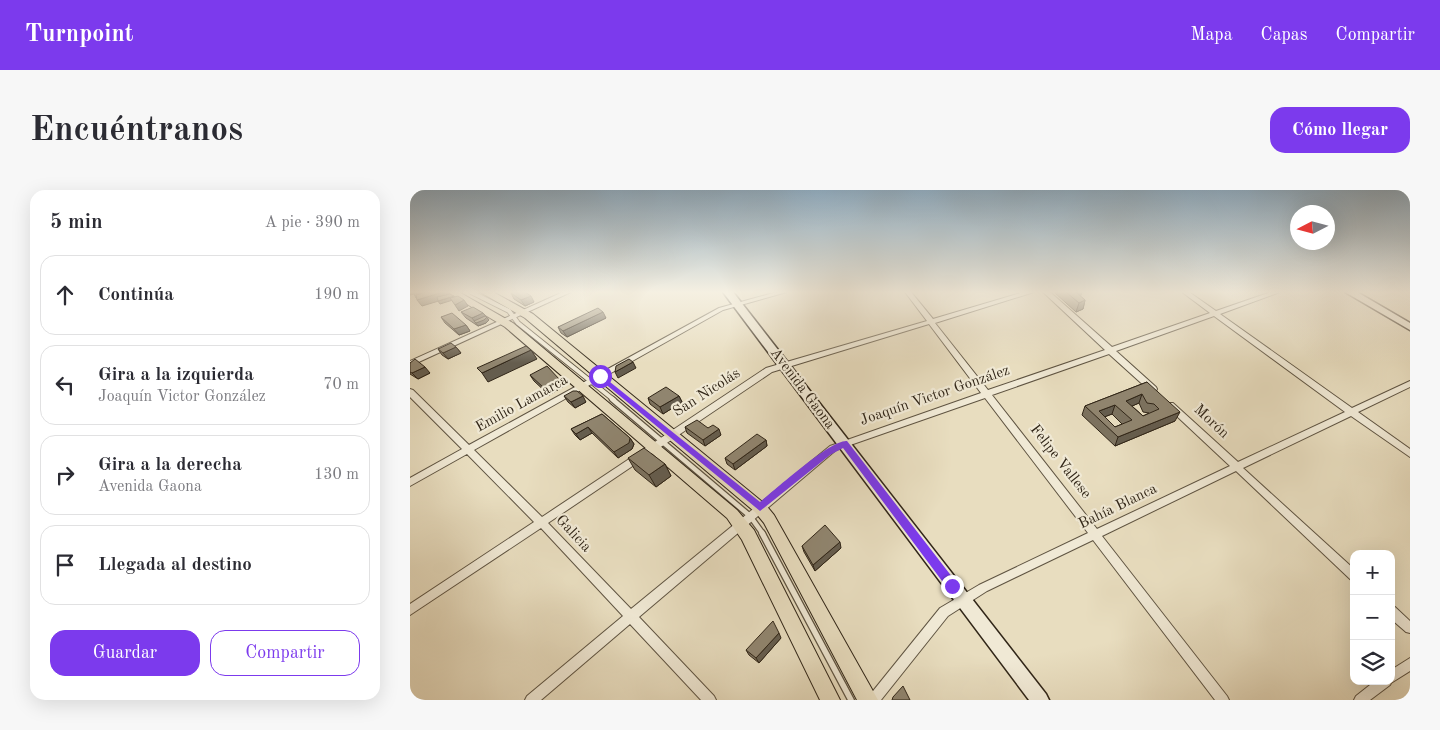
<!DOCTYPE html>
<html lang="es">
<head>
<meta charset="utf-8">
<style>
  body { margin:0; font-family:"Old Standard TT",serif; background:#f7f7f7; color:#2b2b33 }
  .controls { position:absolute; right:15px; bottom:15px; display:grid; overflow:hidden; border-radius:10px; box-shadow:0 5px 20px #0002 }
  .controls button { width:45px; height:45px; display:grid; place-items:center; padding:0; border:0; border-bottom:1px solid #e1e1e2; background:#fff; color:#2b2b33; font:25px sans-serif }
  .compass { position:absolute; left:880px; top:15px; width:45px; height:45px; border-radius:50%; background:#fff; box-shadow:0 5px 20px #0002; rotate:264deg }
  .stop { position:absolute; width:15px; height:15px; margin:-11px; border:4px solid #7c3aed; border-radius:50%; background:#fff }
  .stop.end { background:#7c3aed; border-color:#fff; box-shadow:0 1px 5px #0008 }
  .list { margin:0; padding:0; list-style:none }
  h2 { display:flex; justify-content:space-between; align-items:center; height:65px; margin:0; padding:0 20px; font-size:21px }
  h2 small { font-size:16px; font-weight:400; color:#7c7c81 }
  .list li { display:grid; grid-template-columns:32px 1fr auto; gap:15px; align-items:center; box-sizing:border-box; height:80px; margin:0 10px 10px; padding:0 10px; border:1px solid #e1e1e2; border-radius:15px }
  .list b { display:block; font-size:19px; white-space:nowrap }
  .list p { margin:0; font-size:16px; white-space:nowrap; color:#7c7c81 }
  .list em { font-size:16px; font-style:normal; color:#7c7c81 }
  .actions { display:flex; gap:10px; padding:15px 20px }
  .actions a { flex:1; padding:11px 0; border:1px solid #7c3aed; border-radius:15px; text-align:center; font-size:18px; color:#7c3aed }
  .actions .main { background:#7c3aed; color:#fff }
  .icon { flex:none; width:28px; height:28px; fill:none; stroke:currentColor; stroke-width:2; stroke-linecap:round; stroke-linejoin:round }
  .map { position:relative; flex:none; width:1000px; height:510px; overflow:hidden; border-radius:15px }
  header { display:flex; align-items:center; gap:30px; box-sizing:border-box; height:70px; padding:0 25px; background:#7c3aed; color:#fff }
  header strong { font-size:24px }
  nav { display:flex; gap:28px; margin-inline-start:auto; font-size:18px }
  .intro { display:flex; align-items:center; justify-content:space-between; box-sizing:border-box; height:120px; padding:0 30px }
  h1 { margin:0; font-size:35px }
  .button { padding:12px 22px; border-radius:15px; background:#7c3aed; color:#fff; font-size:18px; font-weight:700 }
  main { display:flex; gap:30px; padding:0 30px }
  aside { flex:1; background:#fff; border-radius:15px; box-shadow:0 5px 20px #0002 }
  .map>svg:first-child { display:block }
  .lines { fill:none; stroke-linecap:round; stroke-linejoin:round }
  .service-far2-casing { stroke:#5f5442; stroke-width:5.5 }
  .service-far1-casing { stroke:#5f5442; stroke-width:7 }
  .service-casing { stroke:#5f5442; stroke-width:8 }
  .minor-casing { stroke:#5f5442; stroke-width:2 }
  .secondary-casing { stroke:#312618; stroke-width:3 }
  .primary-casing { stroke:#312618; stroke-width:2 }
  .service-far2 { stroke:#f0e9d5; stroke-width:4 }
  .service-far1 { stroke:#f0e9d5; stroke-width:4.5 }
  .service { stroke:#f0e9d5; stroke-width:5.5 }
  .minor { fill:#f0e9d5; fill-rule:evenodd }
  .secondary { fill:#f0e9d5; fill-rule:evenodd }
  .primary { fill:#e8ddbf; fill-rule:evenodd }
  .wall { fill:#7c725f; stroke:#312618; fill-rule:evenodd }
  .shaded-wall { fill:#655d4e; stroke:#312618 }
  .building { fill:#90856f; stroke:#312618; fill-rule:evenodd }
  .route { fill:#7c3aed }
  .labels { text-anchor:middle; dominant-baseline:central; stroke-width:4.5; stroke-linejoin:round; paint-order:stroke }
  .street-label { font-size:15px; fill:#312618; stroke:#f0e9d5 }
</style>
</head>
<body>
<header>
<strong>Turnpoint</strong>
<nav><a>Mapa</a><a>Capas</a><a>Compartir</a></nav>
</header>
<div class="intro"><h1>Encuéntranos</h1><a class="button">Cómo llegar</a></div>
<main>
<aside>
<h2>5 min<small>A pie · 390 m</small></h2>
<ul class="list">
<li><svg class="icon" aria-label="ahead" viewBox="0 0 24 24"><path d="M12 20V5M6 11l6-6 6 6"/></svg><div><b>Continúa</b></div><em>190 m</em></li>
<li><svg class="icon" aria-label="left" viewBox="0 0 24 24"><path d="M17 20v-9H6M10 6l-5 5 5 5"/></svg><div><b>Gira a la izquierda</b><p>Joaquín Victor González</p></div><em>70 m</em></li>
<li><svg class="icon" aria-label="right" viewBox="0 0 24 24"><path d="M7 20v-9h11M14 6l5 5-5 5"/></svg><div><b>Gira a la derecha</b><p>Avenida Gaona</p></div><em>130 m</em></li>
<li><svg class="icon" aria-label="arrive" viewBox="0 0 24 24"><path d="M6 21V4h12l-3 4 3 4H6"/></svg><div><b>Llegada al destino</b></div></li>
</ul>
<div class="actions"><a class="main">Guardar</a><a>Compartir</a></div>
</aside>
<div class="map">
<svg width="1000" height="510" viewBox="0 0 1000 510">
  <rect width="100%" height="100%" fill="#e8ddbf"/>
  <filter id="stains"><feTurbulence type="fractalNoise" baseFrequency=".004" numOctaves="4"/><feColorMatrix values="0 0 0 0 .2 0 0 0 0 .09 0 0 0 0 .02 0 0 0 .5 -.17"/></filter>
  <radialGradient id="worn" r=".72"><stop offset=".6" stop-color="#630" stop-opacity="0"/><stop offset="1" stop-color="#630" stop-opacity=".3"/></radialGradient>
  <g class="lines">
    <defs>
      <path id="service-far2" d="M61,102l38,19 9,12 96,77"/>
      <path id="service-far1" d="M202,209l138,117 13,18"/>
      <path id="service" d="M352,343l89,167"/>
      <path id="minor" d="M153,102h8l-161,74v-5z
        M367,102h10l-64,18 -249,140 68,67 224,-149 161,-47 -22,-29h6l22,27 91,-27h10l-99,31 53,67 117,-40 -62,-58h7l62,55 98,-34 -28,-21h7l27,19 55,-19h9l-60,22 132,94 58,-27v6l-52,25 52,37v8l-59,-41 -108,52 111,101v12l-4,-2 -114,-108 -134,65 125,160 2,4h-14l-122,-160 -106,51 -39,25 -67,84h-14l2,-4 71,-88 39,-23 109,-52 -103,-135 -149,52 -197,167 75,79 2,4h-15l-71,-76 -89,76h-16l2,-4 96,-80 -82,-88 -131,87v-11l124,-82 -67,-68 -57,32v-8l52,-29 -52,-52v-8l3,1 56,55 250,-137zM804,126l131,96 -107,50 -65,-59h-6l-1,2 1,2 63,59 -133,63 -105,-134 117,-41 41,37h6l1,-2 -1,-2 -40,-36zM519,134l52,69 -151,53 -199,163 -83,-86 224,-151z
        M981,416l4,1 15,14v12l-4,-1 -15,-13z
        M1000,468v13l-19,12 -1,2 -20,15h-16l2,-4 19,-15h16v-11z"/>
      <path id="secondary" d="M313,102h10l313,402 3,6h-20z
        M935,102h12l53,31v7z"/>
      <path id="primary" d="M37,102h12l54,31 224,187 17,20 86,170h-20l-78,-160 -15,-22 -222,-191z
        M70,102h13l40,22 232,190 9,11 104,185h-21l-93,-177 -9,-11 -230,-194z"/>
    </defs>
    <use href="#service-far2" class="service-far2-casing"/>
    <use href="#service-far1" class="service-far1-casing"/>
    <use href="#service" class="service-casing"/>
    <use href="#minor" class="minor-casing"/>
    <use href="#secondary" class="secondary-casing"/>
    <use href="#primary" class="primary-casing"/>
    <use href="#service-far2" class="service-far2"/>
    <use href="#service-far1" class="service-far1"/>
    <use href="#service" class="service"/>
    <use href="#minor" class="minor"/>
    <use href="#secondary" class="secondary"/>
    <use href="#primary" class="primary"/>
  </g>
  <path class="wall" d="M645,102h27l-2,4 5,4 -2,9 -7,3 -21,-19z
    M101,103l23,9 -9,4 -11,-7z
    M51,122l22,1 6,7 -3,3 -8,3 -12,-8z
    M31,127l25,8 4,6 -11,4 -14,-12z
    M196,128l-39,19 -6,-4 -3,-6z
    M46,157l5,6 -13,6 -6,-4 -4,-6z
    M0,173l20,10 -12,6 -8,-5z
    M120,185l34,11 -15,9 -15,-14z
    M737,192l28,39 -60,25 -33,-31 3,-9zM729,213l4,9 6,1 -6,3 -11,-10zM702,224l10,10 -7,3 -11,-10z
    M154,206l22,6 -11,6 -7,-6z
    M269,206l3,6 -19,12 -13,-10 -2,-6z
    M192,224l28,24 4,6 -2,5 -14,9 -26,-25 -12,7 -5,-5 -4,-6z
    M275,237l23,1 13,7 -16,11 -18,-13z
    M356,250l1,6 -32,24 -8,-6 -2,-6z
    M218,268l37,6 6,12 -15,11 -21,-17z
    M392,356l39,2 -26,23 -11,-19z
    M371,448l-22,25 -10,-8 -3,-5z"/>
  <path class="shaded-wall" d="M0,102h27l-21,6 -2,-4 -4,1z
    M33,102h6l3,5 -30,9 -5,-6z
    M664,102h8l-2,6z
    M44,106l2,3 -16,5 -2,-3z
    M121,106l3,6 -9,4 -4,-6z
    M54,110l4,6 -9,5 -4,-6z
    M675,110l-2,9 -7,3 3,-9z
    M193,122l3,6 -39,19 -4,-6z
    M73,123l6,7 -3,3 -8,3 -6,-8z
    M56,135l4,6 -11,4 -5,-6z
    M46,157l5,6 -13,6 -5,-6z
    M121,160l6,9 -49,23 -6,-9z
    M223,172l3,6 -18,10 -3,-6z
    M15,177l5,6 -12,6 -6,-6z
    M150,190l4,6 -15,9 -4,-6z
    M732,204l-3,9 -16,7 3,-9z
    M173,206l3,6 -11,6 -4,-6z
    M269,206l3,6 -19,12 -3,-7z
    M705,215l-3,9 -13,5v-8z
    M770,222l-5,9 -60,25 3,-9z
    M178,237l4,6 -12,7 -4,-6z
    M309,239l2,6 -16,11 -2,-6z
    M220,248l4,6 -2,5 -14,9 -4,-6z
    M356,250l1,6 -32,24 -2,-6z
    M255,274l6,12 -15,11 -7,-12z
    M430,352l1,6 -26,23 -2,-6z
    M369,443l2,5 -22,25 -3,-5z"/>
  <path class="building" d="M17,102h16l-26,8 -1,-5z
    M102,102h13l6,4 -10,4 -10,-7z
    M656,102h10l9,8 -6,3z
    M40,104l4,2 -16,5 -1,-4z
    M48,106l6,4 -9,5 -5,-7z
    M63,117l10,6 -11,5 -11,-6z
    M188,118l5,4 -40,19 -5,-4z
    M42,123l14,12 -12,4 -13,-12z
    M75,126l2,1 -3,3 -8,3 -2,-2z
    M41,153l5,4 -13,6 -5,-4z
    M116,156l5,4 -49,23 -5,-5z
    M5,169l10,8 -13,6 -2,-1v-9z
    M219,169l4,3 -18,10 1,-6z
    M137,176l13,14 -15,9 -15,-14z
    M737,192l33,30 -62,25 -33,-31zM732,204l5,9 7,1 5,5 -16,7 -17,-15zM705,215l17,15 -17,7 -16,-16z
    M256,197l13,9 -19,11 -12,-9z
    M163,201h4l6,5 -12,6 -7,-6z
    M192,224l28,24 -1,5 -15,9 -26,-25 -12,7 -5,-5z
    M287,230l11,8 5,-3 6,4 -16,11 -18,-13z
    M347,244l9,6 -33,24 -8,-6z
    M234,258l21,16 -16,11 -21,-17z
    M415,335l15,17 -27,23 -11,-19z
    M363,431l6,12 -23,25 -10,-8z
    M493,496l7,14h-18l1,-3z"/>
  <linearGradient id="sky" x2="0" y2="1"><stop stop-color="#8facc1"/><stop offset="0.59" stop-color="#f5f0e2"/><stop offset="1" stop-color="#f5f0e2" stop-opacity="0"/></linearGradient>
  <rect width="1000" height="173" fill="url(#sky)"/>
  <path class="route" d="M190,184l160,128c15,-12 71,-63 87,-61l109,141v7h-8l-105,-141 -13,7 -70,56 -162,-133 -1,-2z"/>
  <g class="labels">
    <g class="street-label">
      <text transform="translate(392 199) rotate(53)">Avenida Gaona</text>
      <text transform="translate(297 203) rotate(-33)">San Nicolás</text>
      <text transform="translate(525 206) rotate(-19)">Joaquín Victor González</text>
      <text transform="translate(112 214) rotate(-29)">Emilio Lamarca</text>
      <text transform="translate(801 232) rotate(43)">Morón</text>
      <text transform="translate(650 272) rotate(52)">Felipe Vallese</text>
      <text transform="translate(708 317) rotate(-26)">Bahía Blanca</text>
      <text transform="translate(163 344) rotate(47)">Galicia</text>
    </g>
  </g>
  <rect width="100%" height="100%" filter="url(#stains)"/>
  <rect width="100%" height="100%" fill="url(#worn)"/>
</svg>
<div class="controls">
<button>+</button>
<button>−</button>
<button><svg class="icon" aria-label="layers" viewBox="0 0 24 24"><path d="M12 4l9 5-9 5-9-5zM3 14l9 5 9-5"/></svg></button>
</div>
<svg class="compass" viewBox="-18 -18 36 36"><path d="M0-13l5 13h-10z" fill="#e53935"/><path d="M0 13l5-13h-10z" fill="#7c7c81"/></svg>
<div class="stop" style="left:190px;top:186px"></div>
<div class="stop end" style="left:542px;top:396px"></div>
</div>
</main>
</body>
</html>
